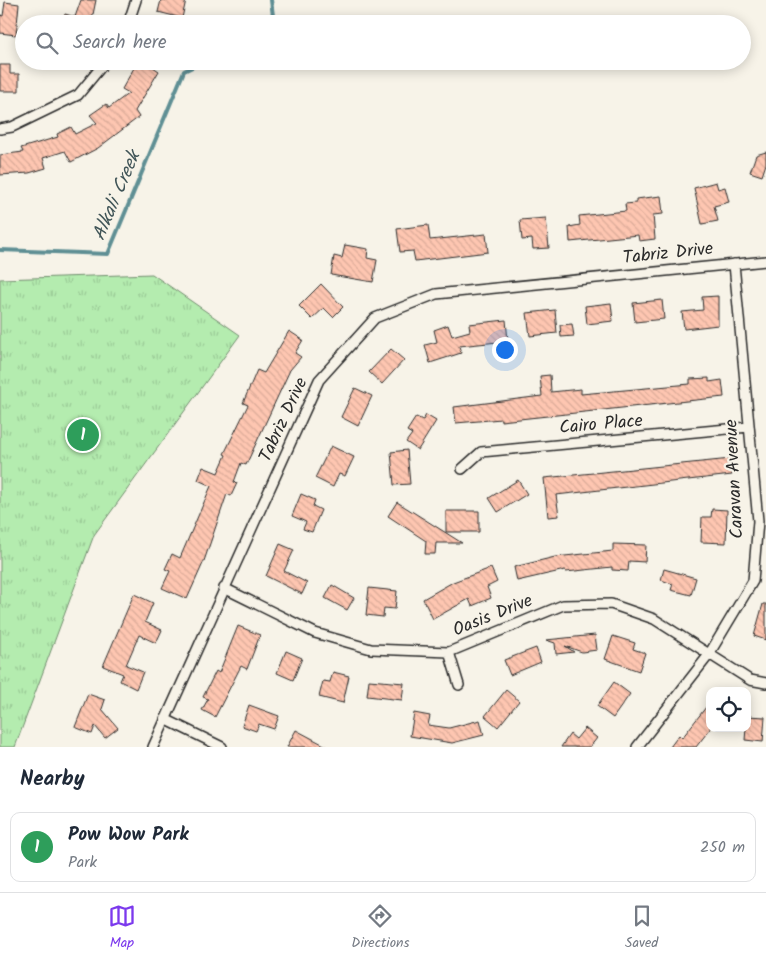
<!DOCTYPE html>
<html lang="en">
<head>
<meta charset="utf-8">
<style>
  body { margin:0; font-family:Kalam,sans-serif; background:#f2f2f3; color:#1f2937 }
  .controls { position:absolute; right:15px; bottom:15px; display:grid; overflow:hidden; border-radius:10px; box-shadow:0 2px 12px #0003 }
  .controls button { width:45px; height:45px; display:grid; place-items:center; padding:0; border:0; border-bottom:1px solid #e0e1e3; background:#fff; color:#1f2937; font:25px sans-serif }
  .you { position:absolute; left:504px; top:349px; width:18px; height:18px; margin:-12px; border:4px solid #fff; border-radius:50%; background:#1a73e8; box-shadow:0 0 0 8px #1a73e833 }
  .badge { display:grid; place-items:center; width:32px; height:32px; border-radius:50%; background:#7c3aed; color:#fff; font-size:16px; font-weight:700 }
  .pin { position:absolute; translate:-50% -50%; border:2px solid #fff; box-shadow:0 1px 5px #0006 }
  .list { margin:0; padding:0; list-style:none }
  h2 { display:flex; justify-content:space-between; align-items:center; height:65px; margin:0; padding:0 20px; font-size:21px }
  h2 small { font-size:16px; font-weight:400; color:#747a83 }
  .list li { display:grid; grid-template-columns:32px 1fr auto; gap:15px; align-items:center; box-sizing:border-box; height:70px; margin:0 10px 10px; padding:0 10px; border:1px solid #e0e1e3; border-radius:10px }
  .list b { display:block; font-size:19px; white-space:nowrap }
  .list p { margin:0; font-size:16px; white-space:nowrap; color:#747a83 }
  .list em { font-size:16px; font-style:normal; color:#747a83 }
  .icon { flex:none; width:28px; height:28px; fill:none; stroke:currentColor; stroke-width:2; stroke-linecap:round; stroke-linejoin:round }
  .map { position:relative; flex:none; width:766px; height:747px; overflow:hidden }
  .search { position:absolute; background:#fff; box-shadow:0 2px 12px #0003; left:15px; right:15px; top:15px; height:55px; display:flex; align-items:center; gap:12px; box-sizing:border-box; padding:0 18px; border-radius:28px; color:#747a83; font-size:19px }
  .sheet { height:145px; background:#fff }
  nav { display:flex; justify-content:space-around; align-items:center; box-sizing:border-box; height:70px; border-top:1px solid #e0e1e3; background:#fff; font-size:14px; color:#747a83 }
  nav a { display:grid; justify-items:center; gap:2px }
  nav .on { color:#7c3aed }
  .map>svg:first-child { display:block }
  .grass { fill:url(#grass-tufts); stroke:#708c6d }
  .lines { fill:none; stroke-linecap:round; stroke-linejoin:round }
  .stream { stroke:#5f8f94; stroke-width:4 }
  .building { fill:url(#building-back-hatch); stroke:#2b2b2b }
  .minor-casing { stroke:#2b2b2b; stroke-width:12 }
  .minor { stroke:#f7f3e8; stroke-width:9 }
  .labels { text-anchor:middle; dominant-baseline:central; stroke-width:4.5; stroke-linejoin:round; paint-order:stroke }
  .street-label { font-size:18px; fill:#2b2b2b; stroke:#f7f3e8 }
  .water-label { font-size:19px; font-style:italic; fill:#405457; stroke:#f7f3e8 }
</style>
</head>
<body>
<div class="map">
<svg width="766" height="747" viewBox="0 0 766 747">
  <defs>
    <pattern id="grass-tufts" width="24" height="20" patternUnits="userSpaceOnUse" patternTransform="scale(1.25)"><rect width="24" height="20" fill="#b4ecaf"/><path d="M3 7l-1-3M5 7V3M7 7l1-3M15 17l-1-3M17 17v-4M19 17l1-3" fill="none" stroke="#9bcb97"/></pattern>
    <pattern id="building-back-hatch" width="6" height="6" patternUnits="userSpaceOnUse" patternTransform="scale(1.25)"><rect width="6" height="6" fill="#fec6b1"/><path d="M-1 5l2 2M0 0l6 6M5-1l2 2" fill="none" stroke="#daaa98"/></pattern>
  </defs>
  <rect width="100%" height="100%" fill="#f7f3e8"/>
  <filter id="ink" filterUnits="userSpaceOnUse"><feTurbulence type="fractalNoise" baseFrequency=".02" numOctaves="2"/><feDisplacementMap in="SourceGraphic" scale="10" xChannelSelector="R" yChannelSelector="G"/><feConvolveMatrix kernelMatrix="1 2 1 2 8 2 1 2 1" color-interpolation-filters="sRGB"/></filter>
  <g filter="url(#ink)">
    <path class="grass" d="M152,274l88,61 -146,200 -79,212h-15v-468z"/>
    <g class="lines">
      <path class="stream" d="M271,0l3,24
        M0,250l108,4 76,-183 21,-10"/>
    </g>
    <path class="building" d="M81,0h15l-5,24h-29l3,-10 10,3z
      M161,0h25l-4,18 -24,-6z
      M5,2l14,2 -3,31 -16,-2v-18l3,1z
      M138,61h6l15,10 -24,40 4,6 -41,31 -27,14 -6,-11 -22,7 3,10 -17,5 -29,2v-20l23,-3 -2,-4 37,-11 -1,-3 14,-7 4,7 22,-11 -7,-8 16,-11 3,4 20,-15 -7,-4z
      M0,65h10v9h9v17h-19z
      M766,152v12l-4,12 -12,-4 6,-17z
      M716,182l2,7 7,-2 4,15 -15,4 4,15 -16,3 -8,-36z
      M661,196l2,18 -10,1 2,24 -16,2 -1,-6 -68,7 -1,-15 11,-2 -1,-9 47,-5 -1,-7 11,-1v-4z
      M546,218l3,30 -16,1 -1,-10 -10,1 -2,-20z
      M428,225l2,15 56,-6 2,18 -73,9 -2,-10 -13,1 -3,-23z
      M345,245l23,4 -1,9 10,2 -4,22 -42,-7 3,-19 8,2z
      M321,284l22,23 -10,10 -9,-9 -12,11 -13,-13z
      M718,296v29l-34,4 -2,-17 21,-2 -1,-13z
      M662,300l2,19 -29,3 -2,-19z
      M611,303l2,18 -26,3 -2,-18z
      M555,310l2,23 -27,3 -3,-23z
      M506,320l2,21 -49,5 2,7 -31,10 -5,-18 12,-3 -3,-12 14,-5 4,11 18,-5 -1,-7z
      M572,324l2,12 -13,1 -1,-12z
      M289,331l14,9 -8,13 6,4 -11,13 -44,95 -5,-2 -7,19 3,1 -6,13 -4,-2 -23,67 -17,38 -25,-11 8,-17 -5,-2 7,-15 8,4 31,-72 -13,-6 5,-13 15,6 8,-18 -2,-1 24,-49 -5,-2 14,-33 7,3z
      M391,349l13,11 -22,24 -13,-12z
      M550,375l1,17 30,-3v5l109,-10v-5l19,-1v4l13,-2 2,17 -223,24v-2l-45,4 -2,-16 88,-11 -2,-20z
      M355,388l17,8 -14,30 -17,-9z
      M426,415l10,6 -18,29 -12,-8 6,-8 -5,-3 9,-14 7,3z
      M331,446l23,11 -9,19 -6,-2 -6,13 -18,-9z
      M407,450l3,34 -16,1 -3,-33z
      M731,459l1,16 -176,20 3,21 -11,1 -4,-39z
      M518,480l9,14 -29,18 -9,-14z
      M301,494l14,6 -2,6 8,4 -9,22 -9,-3 3,-7 -14,-6z
      M397,502l65,41h-26l-1,11h-10l1,-13 -38,-25z
      M712,509l15,1 -1,33 -25,-1 1,-25h9z
      M446,511h33v21h-33z
      M280,544l14,6 -10,21 23,12 -5,11 -36,-18z
      M613,544l33,1 -1,17 -16,-1 -1,10 -16,-1v-3l-46,5 -1,-2 -48,11 -3,-14 41,-10 58,-6z
      M491,568l6,14 -10,5 4,11 -19,8 -3,-7 -36,20 -10,-20 30,-17z
      M664,569l32,9 -5,17 -20,-5 2,-6 -12,-4z
      M332,585l22,13 -7,12 -22,-12z
      M369,588l28,3 -2,18 -11,-1 -1,9 -17,-2z
      M134,594l19,9 -8,19 17,8 -6,13 -17,-8 -13,30 17,7 -7,17 -16,-8 3,-7 -20,-8z
      M763,604h3v36l-12,-4z
      M238,626l22,9 -13,34 -6,-3 -26,51 -13,-7 6,-11 -5,-2 13,-26 3,2z
      M595,635l2,15 -15,2 -17,-6 9,6 -18,2 -1,-11 -9,-3z
      M613,636l22,7 -2,6 12,4 -6,18 -34,-12z
      M536,648l5,14 -31,13 -6,-15z
      M286,651l16,7 -9,22 -16,-7z
      M333,672l16,4 -6,27 -24,-6 4,-16 7,1z
      M369,680l35,3 -2,17 -35,-4z
      M614,682l16,12 -17,24 -16,-12z
      M506,690l13,11 -21,26 -13,-11z
      M88,694l17,6 -3,9 16,19 -13,10 -10,-12 -3,8 -17,-7z
      M710,702v27l-14,18h-26l9,-12 3,3z
      M249,705l30,11 -5,13 -15,-5 -3,7 -14,-5z
      M414,713l16,3 -2,9 21,3 31,-8 4,15 -32,8 -42,-7z
      M747,716l18,1 -2,25 -18,-2z
      M585,728l12,10 -7,9h-29l9,-13 6,5z
      M296,730l32,17h-41z"/>
    <g class="lines">
      <defs>
        <path id="minor" d="M128,24l8,-24
          M0,129l12,-2 66,-32 28,-34
          M462,469l19,-17 268,-25
          M224,588l91,45 56,16 78,3 114,-47 48,-1 43,15 96,61 16,3
          M449,652l10,33
          M165,719l57,28
          M153,747l166,-367 56,-62 61,-24 330,-33
          M637,747l71,-91 45,-75 5,-60 -24,-257"/>
      </defs>
      <use href="#minor" class="minor-casing"/>
      <use href="#minor" class="minor"/>
    </g>
  </g>
  <g class="labels">
    <g class="street-label">
      <text transform="translate(668 254) rotate(-6)">Tabriz Drive</text>
      <text transform="translate(284 420) rotate(-65)">Tabriz Drive</text>
      <text transform="translate(601 425) rotate(-5)">Cairo Place</text>
      <text transform="translate(735 479) rotate(-93)">Caravan Avenue</text>
      <text transform="translate(493 616) rotate(-22)">Oasis Drive</text>
    </g>
    <g class="water-label">
      <text transform="translate(117 196) rotate(-67)">Alkali Creek</text>
    </g>
  </g>
</svg>
<div class="controls">
<button><svg class="icon" aria-label="locate" viewBox="0 0 24 24"><circle cx="12" cy="12" r="6"/><path d="M12 2v4M12 18v4M2 12h4M18 12h4"/></svg></button>
</div>
<div class="you"></div>
<div class="pin badge" style="left:83px;top:435px;background:#2e9e5b">1</div>
<div class="search"><svg class="icon" aria-label="search" viewBox="0 0 24 24"><circle cx="10" cy="10" r="6"/><path d="M15 15l6 6"/></svg>Search here</div>
</div>
<section class="sheet">
<h2>Nearby<small></small></h2>
<ul class="list">
<li><span class="badge" style="background:#2e9e5b">1</span><div><b>Pow Wow Park</b><p>Park</p></div><em>250 m</em></li>
</ul>
</section>
<nav>
<a class="on"><svg class="icon" aria-label="map" viewBox="0 0 24 24"><path d="M3 6l6-2 6 2 6-2v14l-6 2-6-2-6 2zM9 4v14M15 6v14"/></svg>Map</a>
<a><svg class="icon" aria-label="directions" viewBox="0 0 24 24"><path d="M12 3l9 9-9 9-9-9zM9 14v-3h6M13 9l2 2-2 2"/></svg>Directions</a>
<a><svg class="icon" aria-label="saved" viewBox="0 0 24 24"><path d="M7 4h10v16l-5-4-5 4z"/></svg>Saved</a>
</nav>
</body>
</html>
